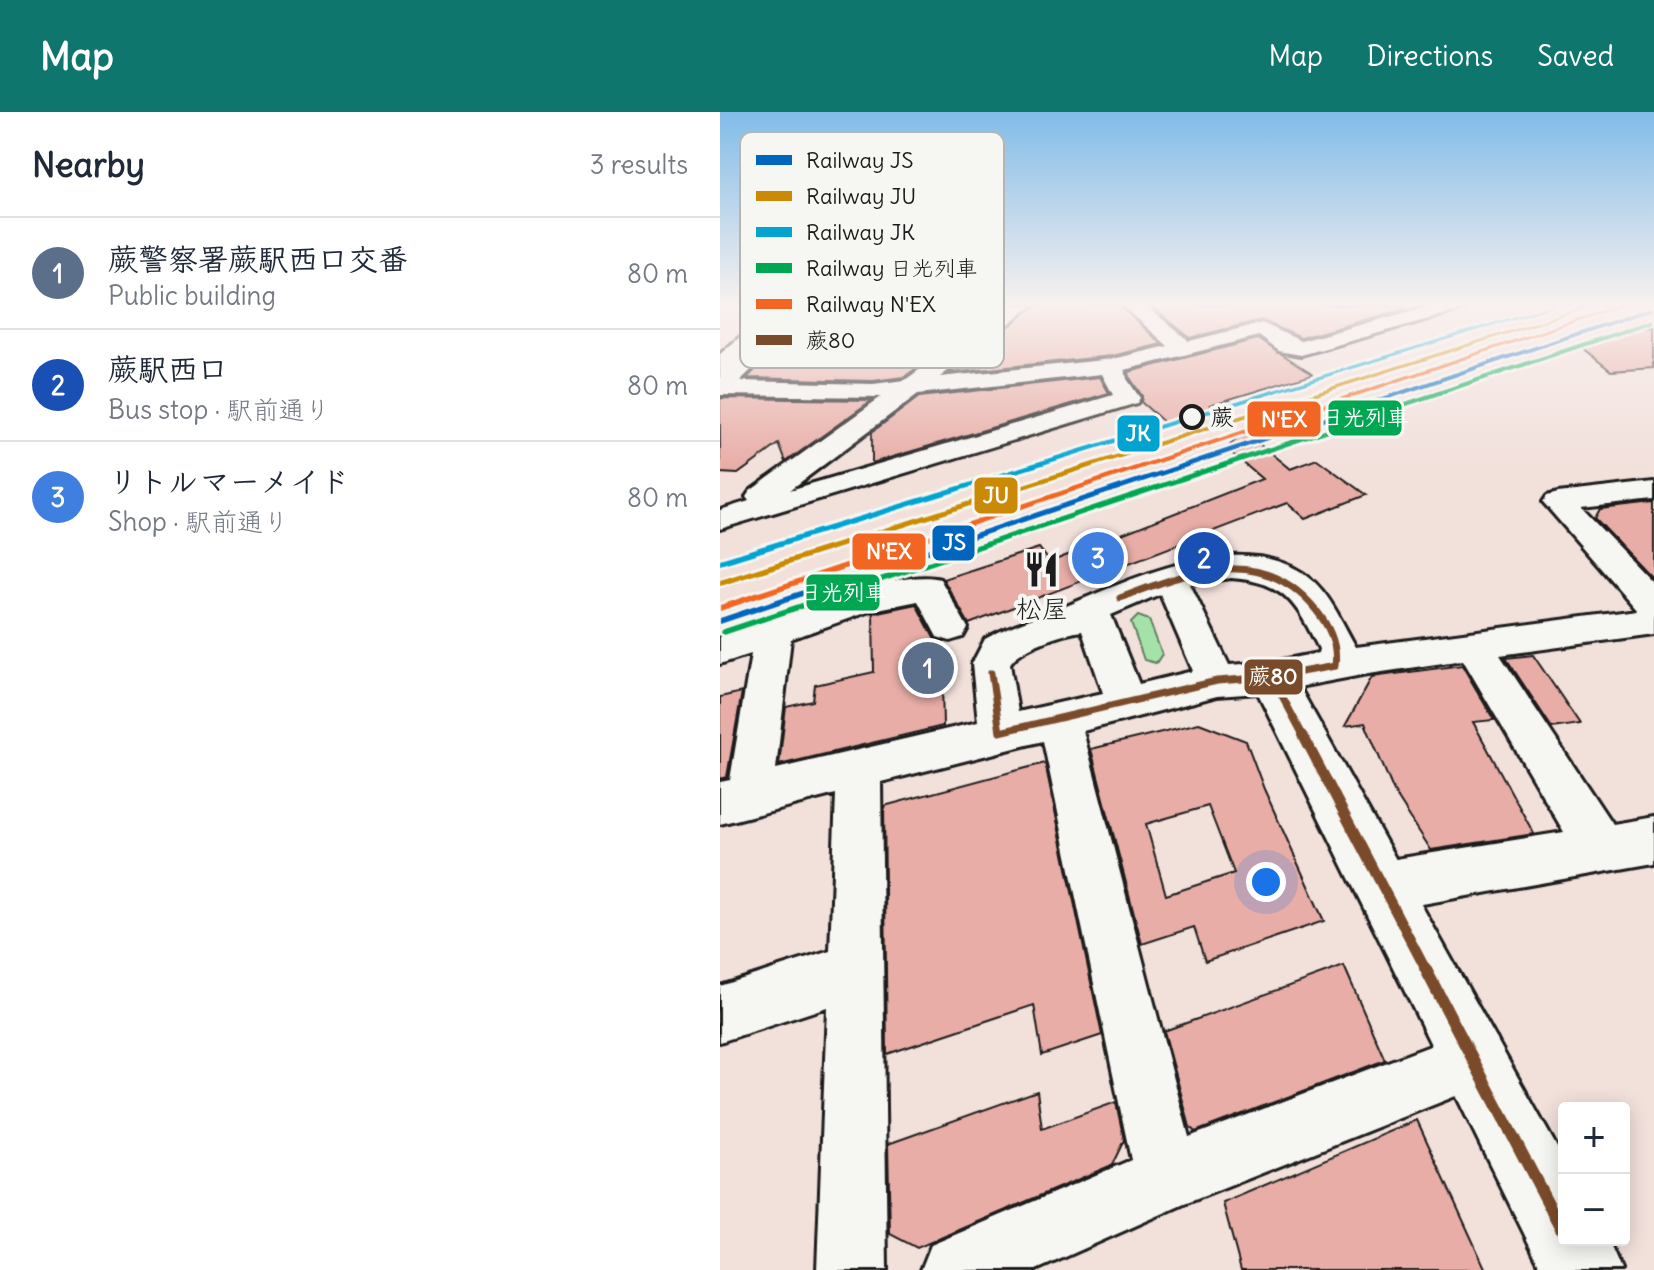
<!DOCTYPE html>
<html lang="en">
<head>
<meta charset="utf-8">
<style>
  body { margin:0; font-family:Delius,"Klee One",sans-serif; background:#f6f6f7; color:#1f2937 }
  .controls { position:absolute; right:24px; bottom:24px; display:grid; overflow:hidden; border-radius:8px; box-shadow:0 4px 20px #0003 }
  .controls button { width:72px; height:72px; display:grid; place-items:center; padding:0; border:0; border-bottom:2px solid #e0e1e3; background:#fff; color:#1f2937; font:40px sans-serif }
  .you { position:absolute; left:546px; top:770px; width:28px; height:28px; margin:-20px; border:6px solid #fff; border-radius:50%; background:#1a73e8; box-shadow:0 0 0 12px #1a73e833 }
  .badge { display:grid; place-items:center; width:52px; height:52px; border-radius:50%; background:#0f766e; color:#fff; font-size:26px; font-weight:700 }
  .pin { position:absolute; translate:-50% -50%; border:4px solid #fff; box-shadow:0 2px 8px #0006 }
  .list { margin:0; padding:0; list-style:none }
  h2 { display:flex; justify-content:space-between; align-items:center; height:104px; margin:0; padding:0 32px; font-size:34px }
  h2 small { font-size:26px; font-weight:400; color:#747a83 }
  .list li { display:grid; grid-template-columns:52px 1fr auto; gap:24px; align-items:center; box-sizing:border-box; height:112px; padding:0 32px; border-top:2px solid #e0e1e3 }
  .list b { display:block; font-size:30px; white-space:nowrap }
  .list p { margin:0; font-size:26px; white-space:nowrap; color:#747a83 }
  .list em { font-size:26px; font-style:normal; color:#747a83 }
  .map { position:relative; flex:none; width:934px; height:1158px; overflow:hidden }
  header { display:flex; align-items:center; gap:48px; box-sizing:border-box; height:112px; padding:0 40px; background:#0f766e; color:#fff }
  header strong { font-size:38px }
  nav { display:flex; gap:44px; margin-inline-start:auto; font-size:28px }
  main { display:flex }
  aside { flex:1; background:#fff }
  .map>svg:first-child { display:block }
  .green { fill:#a5e2a9; stroke:#607f62; stroke-width:2 }
  .building { fill:#e8ada6; stroke:#1c1c1c; stroke-width:2; fill-rule:evenodd }
  .lines { fill:none; stroke-linecap:round; stroke-linejoin:round }
  .minor-casing { stroke:#1c1c1c; stroke-width:6 }
  .major-casing { stroke:#1c1c1c; stroke-width:6 }
  .minor { fill:#f6f6f2; fill-rule:evenodd }
  .major { fill:#f6f6f2; fill-rule:evenodd }
  .bus-1-far2-casing { stroke:#f6f6f2; stroke-width:13 }
  .bus-1-far1-casing { stroke:#f6f6f2; stroke-width:16 }
  .bus-1-casing { stroke:#f6f6f2; stroke-width:18 }
  .bus-1-far2 { stroke:#7a4b2a; stroke-width:7 }
  .bus-1-far1 { stroke:#7a4b2a; stroke-width:10 }
  .bus-1 { stroke:#7a4b2a; stroke-width:12 }
  .rail-1-casing { stroke:#f6f6f2; stroke-width:6 }
  .rail-2-casing { stroke:#f6f6f2; stroke-width:6 }
  .rail-3-casing { stroke:#f6f6f2; stroke-width:6 }
  .rail-4-casing { stroke:#f6f6f2; stroke-width:6 }
  .rail-5-casing { stroke:#f6f6f2; stroke-width:6 }
  .rail-1 { fill:#0065bd; fill-rule:evenodd }
  .rail-2 { fill:#cb8a06; fill-rule:evenodd }
  .rail-3 { fill:#03a3d1; fill-rule:evenodd }
  .rail-4 { fill:#00a651; fill-rule:evenodd }
  .rail-5 { fill:#f26522; fill-rule:evenodd }
  .stop-dot { fill:#f6f6f2; stroke:#1c1c1c; stroke-width:4 }
  .labels { text-anchor:middle; dominant-baseline:central; stroke-width:8; stroke-linejoin:round; paint-order:stroke }
  .far-stop-label { font-size:22px; font-weight:bold; fill:#1c1c1c; stroke:#f6f6f2; text-anchor:start }
  .poi-label { font-size:26px; fill:#1c1c1c; stroke:#f6f6f2 }
  .key { fill:#f6f6f2; stroke:#b5b5b2; stroke-width:2 }
  .key-label { font-size:22px; fill:#1c1c1c }
  .line-badge { stroke:#f6f6f2; stroke-width:3 }
  .badge-label { font-size:22px; text-anchor:middle; font-weight:bold; fill:#fff }
</style>
</head>
<body>
<header>
<strong>Map</strong>
<nav><a>Map</a><a>Directions</a><a>Saved</a></nav>
</header>
<main>
<aside>
<h2>Nearby<small>3 results</small></h2>
<ul class="list">
<li><span class="badge" style="background:#5c6f8a">1</span><div><b>蕨警察署蕨駅西口交番</b><p>Public building</p></div><em>80 m</em></li>
<li><span class="badge" style="background:#1a4fb4">2</span><div><b>蕨駅西口</b><p>Bus stop · 駅前通り</p></div><em>80 m</em></li>
<li><span class="badge" style="background:#3f7fe0">3</span><div><b>リトルマーメイド</b><p>Shop · 駅前通り</p></div><em>80 m</em></li>
</ul>
</aside>
<div class="map">
<svg width="934" height="1158" viewBox="0 0 934 1158">
  <rect width="100%" height="100%" fill="#f2e0db"/>
  <filter id="ink" filterUnits="userSpaceOnUse"><feTurbulence type="fractalNoise" baseFrequency=".0125" numOctaves="2"/><feDisplacementMap in="SourceGraphic" scale="16" xChannelSelector="R" yChannelSelector="G"/><feConvolveMatrix kernelMatrix="1 2 1 2 8 2 1 2 1" color-interpolation-filters="sRGB"/></filter>
  <g filter="url(#ink)">
    <path class="green" d="M418,504l11,4 13,34 -6,9 -12,-3 -13,-37z"/>
    <path class="building" d="M151,193h133l-100,72 -31,4 -126,-3 61,-60 27,-6h36z
      M316,193h83l43,39 -50,12 -162,17z
      M430,193h255v4l-104,29 -40,-18 -71,18z
      M934,215v41l-43,3 -30,-24 52,-18z
      M538,227l55,35 -103,31 5,4 -49,15 -25,-22 1,-6 -12,-18 -1,-6z
      M380,265l9,16 -237,70v-31l47,-35z
      M0,286l152,2 -86,62 -7,-18 -41,30 -18,-1z
      M523,319l47,38 27,-10 49,36 -61,24 -18,-16 -318,121 -26,-45 96,-31 11,14 212,-83 -35,-30z
      M934,391v77l-59,-62 5,-9z
      M196,492l18,34 7,3 2,85 -164,39 7,-58 27,-6 2,-16 59,-13 -1,-59z
      M813,543l47,69 -28,4 -46,-70z
      M742,553l32,55 -21,2 61,112 -103,16 -37,-58 -29,-69 -20,3 27,-49z
      M22,580l-15,85 -7,2v-82z
      M479,611l47,18 18,48 60,132 -119,40 -11,-34 -52,17 -51,-195zM488,694l26,67 -68,22 -20,-71z
      M325,651l57,272 -60,20 -8,-50 -147,49 -3,-248z
      M624,854l41,94 -190,72 -5,-5 -26,-96z
      M317,979l5,38 74,-27 8,38 -12,25 -195,83 -27,-14 -2,-90z
      M697,1008l69,150h-245l-18,-67z"/>
    <g class="lines">
      <defs>
        <path id="minor" d="M82,193h37c-8,9 -29,9 -37,0z
          M290,193h23l-93,72 173,-18 55,-13 -46,-41h23l44,36 73,-18 39,18 132,-36h34l-3,4 -163,46 -22,-4 -20,-15 -134,34 2,9 13,19 -3,5 -417,126v-19l29,-9 -3,-4 4,-6 131,-94 -161,-2v-21l59,-53 -6,-8 3,-4h14l10,11 -1,3 -59,58 133,3 32,-4zM382,262l11,21 -323,95 128,-96z
          M934,370v18l-73,8 73,76v50l-154,21 112,169 42,-7v46l-271,48 -18,-7 -7,-18 7,-18 18,-7 181,-29 -101,-172 -101,15 -90,17 -55,4 -134,35 106,406 286,-108 21,9 9,21 -9,21 -314,125 -146,65h-115l10,-25 200,-85 -88,-419 -162,41 6,488h-70l10,-263 -107,35v-56l110,-35 6,-157 -116,30v-42l10,-2 21,-126 -31,10v-28c46,-16 178,-69 220,-57l28,49 -5,9 -13,4 -13,-4 -19,-36 -45,9 -82,29 -15,130 202,-47 -6,-58 13,-25c24,-14 52,-22 79,-32 66,-27 170,-78 239,-34 25,16 38,48 53,74l281,-37 -94,-108 4,-6 11,-3zM511,466c55,4 65,25 88,71l-1,4 -46,9 -43,3 -39,-81zM440,482l33,77 -54,13 -28,-69zM362,519l21,62 -85,19 -8,-48c8,-16 55,-31 72,-33z"/>
        <path id="major" d="M58,193h25l-74,67 -9,3v-21z
          M552,548l15,5 277,495v80h44l13,30h-79l-292,-593 7,-12z"/>
      </defs>
      <use href="#minor" class="minor-casing"/>
      <use href="#major" class="major-casing"/>
      <use href="#minor" class="minor"/>
      <use href="#major" class="major"/>
      <defs>
        <path id="bus-1-far2" d="M271,561l9,59 217,-51 55,-4 63,-11c3,-21 -6,-40 -19,-56 -53,-67 -129,-38 -196,-12
          M552,565l32,60"/>
        <path id="bus-1-far1" d="M583,623l123,235"/>
        <path id="bus-1" d="M705,856l139,266"/>
      </defs>
      <use href="#bus-1-far2" class="bus-1-far2-casing"/>
      <use href="#bus-1-far1" class="bus-1-far1-casing"/>
      <use href="#bus-1" class="bus-1-casing"/>
      <use href="#bus-1-far2" class="bus-1-far2"/>
      <use href="#bus-1-far1" class="bus-1-far1"/>
      <use href="#bus-1" class="bus-1"/>
      <defs>
        <path id="rail-1" d="M932,195h2v3l-934,314v-6z"/>
        <path id="rail-2" d="M870,193h8l-878,281v-6z"/>
        <path id="rail-3" d="M831,193h8l-839,260v-6z"/>
        <path id="rail-4" d="M934,207v4l-927,311 -3,1 -4,-2 1,-3z"/>
        <path id="rail-5" d="M898,193h8l-906,306v-6z"/>
      </defs>
      <use href="#rail-1" class="rail-1-casing"/>
      <use href="#rail-2" class="rail-2-casing"/>
      <use href="#rail-3" class="rail-3-casing"/>
      <use href="#rail-4" class="rail-4-casing"/>
      <use href="#rail-5" class="rail-5-casing"/>
      <use href="#rail-1" class="rail-1"/>
      <use href="#rail-2" class="rail-2"/>
      <use href="#rail-3" class="rail-3"/>
      <use href="#rail-4" class="rail-4"/>
      <use href="#rail-5" class="rail-5"/>
    </g>
  </g>
  <linearGradient id="sky" x2="0" y2="1"><stop stop-color="#81bce8"/><stop offset="0.54" stop-color="#f9f1ef"/><stop offset="1" stop-color="#f9f1ef" stop-opacity="0"/></linearGradient>
  <rect width="934" height="356" fill="url(#sky)"/>
  <defs>
    <symbol id="restaurant-bare" viewBox="-9 -9 18 18"><path d="M-5-6h1v4h1v-4h1v4h1v-4h1v5L-1.5 .5V6h-2V.5L-5-1ZM5-6V6H3V1.5H1.5Q1.5-4 5-6Z" fill="#1c1c1c" stroke="#f6f6f2" stroke-width="2.5" paint-order="stroke"/></symbol>
  </defs>
  <g fill-rule="evenodd">
    <use href="#restaurant-bare" x="296" y="432" width="51" height="51"/>
  </g>
  <circle class="stop-dot" cx="472" cy="305" r="11"/>
  <g class="labels">
    <g class="far-stop-label">
      <text x="491" y="305">蕨</text>
    </g>
    <g class="poi-label">
      <text x="322" y="496">松屋</text>
    </g>
  </g>
  <rect x="20" y="20" width="264" height="236" rx="12" class="key"/>
  <rect x="36" y="43" width="36" height="10" fill="#0065bd"/>
  <rect x="36" y="79" width="36" height="10" fill="#cb8a06"/>
  <rect x="36" y="115" width="36" height="10" fill="#03a3d1"/>
  <rect x="36" y="151" width="36" height="10" fill="#00a651"/>
  <rect x="36" y="187" width="36" height="10" fill="#f26522"/>
  <rect x="36" y="223" width="36" height="10" fill="#7a4b2a"/>
  <g class="key-label">
    <text x="86" y="56">Railway JS</text>
    <text x="86" y="92">Railway JU</text>
    <text x="86" y="128">Railway JK</text>
    <text x="86" y="164">Railway 日光列車</text>
    <text x="86" y="200">Railway N'EX</text>
    <text x="86" y="236">蕨80</text>
  </g>
  <g class="line-badge">
    <rect x="607" y="287" width="76" height="38" rx="8" fill="#00a651"/>
    <rect x="526" y="288" width="76" height="38" rx="8" fill="#f26522"/>
    <rect x="396" y="302" width="45" height="39" rx="8" fill="#03a3d1"/>
    <rect x="253" y="364" width="46" height="39" rx="8" fill="#cb8a06"/>
    <rect x="211" y="412" width="45" height="38" rx="8" fill="#0065bd"/>
    <rect x="131" y="420" width="76" height="39" rx="8" fill="#f26522"/>
    <rect x="85" y="461" width="76" height="39" rx="8" fill="#00a651"/>
    <rect x="523" y="546" width="61" height="38" rx="8" fill="#7a4b2a"/>
  </g>
  <g class="badge-label">
    <text x="645" y="313">日光列車</text>
    <text x="564" y="315">N'EX</text>
    <text x="418" y="329">JK</text>
    <text x="276" y="391">JU</text>
    <text x="234" y="438">JS</text>
    <text x="169" y="447">N'EX</text>
    <text x="123" y="488">日光列車</text>
    <text x="553" y="572">蕨80</text>
  </g>
</svg>
<div class="controls">
<button>+</button>
<button>−</button>
</div>
<div class="you"></div>
<div class="pin badge" style="left:208px;top:556px;background:#5c6f8a">1</div>
<div class="pin badge" style="left:484px;top:446px;background:#1a4fb4">2</div>
<div class="pin badge" style="left:378px;top:446px;background:#3f7fe0">3</div>
</div>
</main>
</body>
</html>
